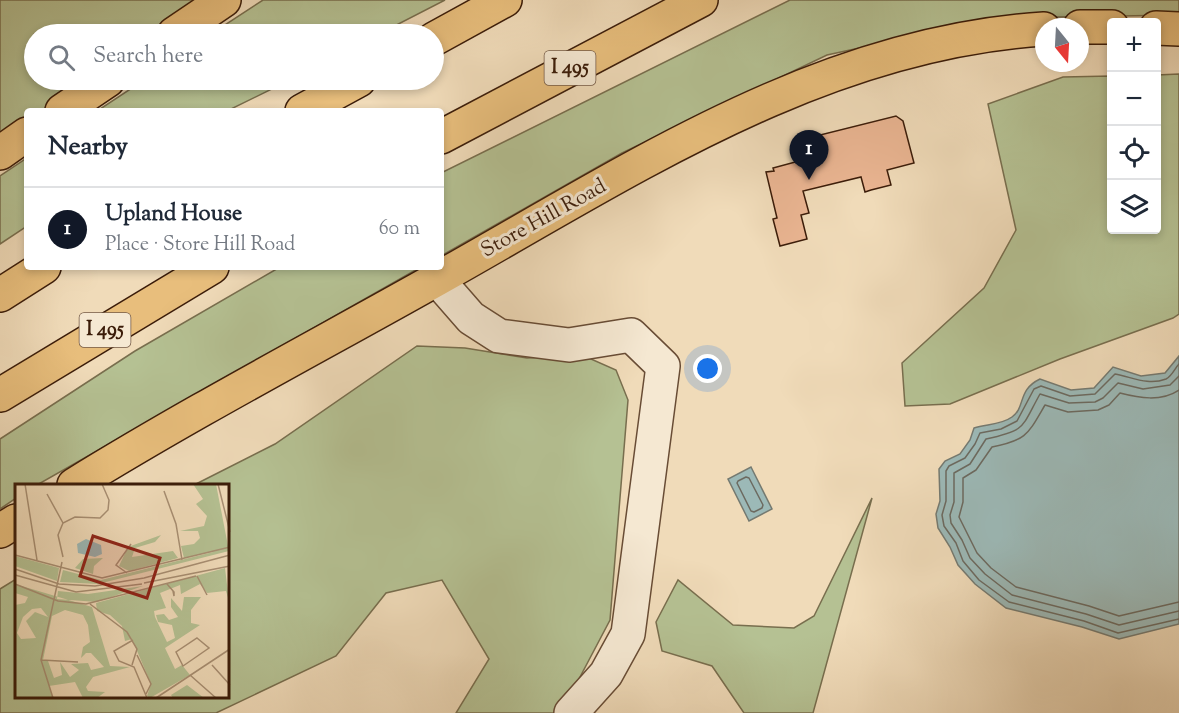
<!DOCTYPE html>
<html lang="en">
<head>
<meta charset="utf-8">
<style>
  body { margin:0; font-family:"Sorts Mill Goudy",serif; background:#f2f2f3; color:#1f2937 }
  .controls { position:absolute; right:18px; top:18px; display:grid; overflow:hidden; border-radius:6px; box-shadow:0 3px 9px #0003 }
  .controls button { width:54px; height:54px; display:grid; place-items:center; padding:0; border:0; border-bottom:2px solid #e0e1e3; background:#fff; color:#1f2937; font:30px sans-serif }
  .compass { position:absolute; left:1035px; top:18px; width:54px; height:54px; border-radius:50%; background:#fff; box-shadow:0 3px 9px #0003; rotate:162deg }
  .you { position:absolute; left:708px; top:369px; width:21px; height:21px; margin:-15px; border:4px solid #fff; border-radius:50%; background:#1a73e8; box-shadow:0 0 0 9px #1a73e833 }
  .badge { display:grid; place-items:center; width:39px; height:39px; border-radius:50%; background:#111827; color:#fff; font-size:20px; font-weight:700 }
  .pin { position:absolute; translate:-50% -50px; filter:drop-shadow(0 2px 3px #0008) }
  .pin::after { content:''; position:absolute; top:32px; width:21px; height:18px; background:inherit; clip-path:polygon(0 0,100% 0,50% 100%) }
  .list { margin:0; padding:0; list-style:none }
  h2 { display:flex; justify-content:space-between; align-items:center; height:78px; margin:0; padding:0 24px; font-size:26px }
  h2 small { font-size:20px; font-weight:400; color:#747a83 }
  .list li { display:grid; grid-template-columns:39px 1fr auto; gap:18px; align-items:center; box-sizing:border-box; height:84px; padding:0 24px; border-top:2px solid #e0e1e3 }
  .list b { display:block; font-size:22px; white-space:nowrap }
  .list p { margin:0; font-size:20px; white-space:nowrap; color:#747a83 }
  .list em { font-size:20px; font-style:normal; color:#747a83 }
  .icon { flex:none; width:33px; height:33px; fill:none; stroke:currentColor; stroke-width:2; stroke-linecap:round; stroke-linejoin:round }
  .map { position:relative; flex:none; width:1179px; height:713px; overflow:hidden }
  .search { position:absolute; background:#fff; box-shadow:0 3px 9px #0003; left:24px; top:24px; width:420px; height:66px; display:flex; align-items:center; gap:15px; box-sizing:border-box; padding:0 21px; border-radius:33px; color:#747a83; font-size:22px }
  .panel { position:absolute; background:#fff; box-shadow:0 3px 9px #0003; left:24px; top:108px; width:420px; height:162px; border-radius:6px }
  .map>svg:first-child { display:block }
  .green { fill:#b5c193; stroke:#786e4e; stroke-width:1.5 }
  .water { fill:#9cb9b7; stroke:#757a71; stroke-width:1.5 }
  .lines { fill:none; stroke-linecap:round; stroke-linejoin:round }
  .shore { stroke:#6c6a60; stroke-width:1.5 }
  .building { fill:#eab592; stroke:#3b1c09; stroke-width:1.5 }
  .minor-casing { stroke:#684c35; stroke-width:36 }
  .major-casing { stroke:#3b1c09; stroke-width:36 }
  .highway-casing { stroke:#3b1c09; stroke-width:36 }
  .minor { stroke:#f5e8d2; stroke-width:33 }
  .major { stroke:#e8be7c; stroke-width:33 }
  .highway { stroke:#e8be7c; stroke-width:33 }
  .labels { text-anchor:middle; dominant-baseline:central; stroke-width:6; stroke-linejoin:round; paint-order:stroke }
  .shield { fill:#f5e8d2; stroke:#735945; stroke-width:1.5 }
  .shield-label { font-size:20px; font-weight:bold; fill:#3b1c09 }
  .street-label { font-size:21px; fill:#3b1c09; stroke:#f5e8d2 }
  .inset-road { fill:none; stroke:#a88f73; stroke-width:1.5 }
  .view { fill:#8f2418; fill-opacity:0.15; stroke:#8f2418; stroke-width:3 }
  .inset-edge { fill:none; stroke:#3b1c09; stroke-width:3 }
</style>
</head>
<body>
<div class="map">
<svg width="1179" height="713" viewBox="0 0 1179 713">
  <rect width="100%" height="100%" fill="#f0dbb9"/>
  <filter id="stains"><feTurbulence type="fractalNoise" baseFrequency=".00333" numOctaves="4"/><feColorMatrix values="0 0 0 0 .2 0 0 0 0 .09 0 0 0 0 .02 0 0 0 .5 -.17"/></filter>
  <radialGradient id="worn" r=".72"><stop offset=".6" stop-color="#630" stop-opacity="0"/><stop offset="1" stop-color="#630" stop-opacity=".3"/></radialGradient>
  <path class="green" d="M0,0h224l-50,34h-140v46h74l-46,31h-35v23l-27,19z
    M263,0h182l-66,34h-168z
    M790,0h389v15l-181,3 -171,37 -205,98 -181,103v-83z
    M1179,74v240l-6,4 -113,41 -110,45 -45,2 -3,-43 82,-75 32,-58 -28,-126 75,-27 48,-1 1,154h44l1,-155z
    M144,80h146l-63,31h-130z
    M27,158v68l-27,18v-68z
    M280,267h141l-384,218h-21v13l-16,11v-70l135,-88z
    M417,346l48,2 62,10 55,-3 34,15 12,30 -18,220 -49,93h-105l33,-54 -47,-79 -56,13 -50,63 -120,57h-216v-124l16,-10v117h212v-211h-34l81,-41z
    M872,498l-59,215h-69l-32,-47 -50,-15 -6,-29 22,-42 55,45 61,3 20,-12z"/>
  <path class="water" d="M1179,356v268l-60,15 -37,-12 -76,-19 -31,-24 -17,-19 -8,-18 -12,-19 -2,-14 4,-13 -1,-32 6,-8 15,-7 10,-14 4,-12c13,-4 27,-3 38,-11 14,-10 5,-27 28,-38l31,11 23,-2 19,-21 28,9 24,-3z
    M751,467l21,42 -23,12 -21,-42z"/>
  <g class="lines">
    <path class="shore" d="M1179,364c-4,4 -7,12 -13,15 -18,7 -34,-2 -51,-5l-20,20 -25,2 -29,-10 -7,3 -17,32 -16,8 -21,4 -5,11 -10,14 -16,8 -3,5v30l-4,14 2,11 12,17 7,18 16,19 30,22 75,19 34,12 61,-14
      M1179,376l-9,9 -27,4 -25,-6 -15,15 -8,4 -26,1 -29,-9c-19,34 -13,36 -54,45l-16,25 -16,9v29l-4,13 1,8 11,17 8,18 15,16 27,21 74,19 33,11 60,-14
      M1179,390c-18,12 -40,8 -59,3l-11,12 -11,5 -30,2 -23,-7c-17,29 -18,35 -53,42l-16,23 -13,8v24l-4,15 18,36 14,15 25,19 73,19 30,10 60,-14
      M746,477l3,1 14,27 -1,3 -8,4 -3,-1 -14,-28 1,-2z"/>
  </g>
  <path class="building" d="M896,116l7,5 11,42 -27,7 4,15 -20,5 -6,2 -4,-15 -58,14 6,22 -8,2 6,24 -27,7 -7,-27 4,-1 -11,-46 8,-1 -1,-3 52,-14 -5,-19z"/>
  <g class="lines">
    <defs>
      <path id="minor" d="M437,279l34,39 28,18 70,9 62,-10 32,31 -35,268 -22,40 -35,39"/>
      <path id="major" d="M1080,27h32
        M1156,28l23,1
        M174,34l50,-34
        M62,111l46,-31
        M0,153l27,-19
        M74,485c118,-73 242,-138 363,-206 191,-107 382,-236 607,-250
        M0,531l16,-10"/>
      <path id="highway" d="M434,39l71,-39
        M302,111l57,-31
        M441,137l260,-137
        M0,295l44,-28
        M0,395l212,-128"/>
    </defs>
    <use href="#minor" class="minor-casing"/>
    <use href="#major" class="major-casing"/>
    <use href="#highway" class="highway-casing"/>
    <use href="#minor" class="minor"/>
    <use href="#major" class="major"/>
    <use href="#highway" class="highway"/>
  </g>
  <g class="labels">
    <g class="shield">
      <rect x="544.5" y="51" width="51" height="34" rx="4.5"/>
      <rect x="79.5" y="313" width="51" height="34" rx="4.5"/>
    </g>
    <g class="shield-label">
      <text x="570" y="68">I 495</text>
      <text x="105" y="330">I 495</text>
    </g>
    <g class="street-label">
      <text transform="translate(544 219) rotate(-29)">Store Hill Road</text>
    </g>
  </g>
  <g transform="translate(15 484)">
    <rect width="214" height="214" fill="#f0dbb9"/>
    <path d="M178,0h23l13,67 -131,33 -38,-2 3,-12 38,10 116,-29 -33,7 -3,-12 13,-2 6,-6 -2,-7h-18l24,-5 3,-10 -11,-12 7,-5zM146,51l-6,7 -20,6 -3,9 41,-6 5,7 -49,13 -10,-5 9,-19zM0,72l44,12 -2,13 -42,-15zM88,74l-9,8 -1,8 -18,-6 8,-9zM210,84l4,33 -3,-10 -19,2 -7,-9 -19,10 -1,-9 -20,8 6,15 -12,3 1,6 12,25 8,-4 -3,-13 -14,-3 -2,-7 8,-1 5,6 9,-3 -7,-10v-9l11,13 2,-14h17l-10,13v13l9,2 -35,23 10,21 7,-4 8,10 -40,23 -3,-2 4,-12 -19,-45 -7,2 -3,-15 -12,-11 -13,-4 -1,-8zM0,100l77,23 18,59 20,1 -37,10 -7,10 2,4 17,1 -8,6h-14l-8,-16 -26,4 4,12h-38v-93l10,-2 3,-6 -13,-4zM26,124l7,9 -13,-5 -9,9 10,17 -15,1 -4,-6 6,-16 9,-8zM50,126l18,5 5,10 2,17 -7,5 -2,11 5,-5h5l13,14 -13,3 -3,-7 -17,1 8,6 -9,7 -10,-15 2,13 -8,3 -6,-17 -5,-1 9,-44zM128,102l-46,16 -40,-3 1,-8 30,3zM172,201l17,13h-31l-2,-3z" fill="#b5c193" fill-rule="evenodd"/>
    <path d="M71,55l15,6 1,9 -7,3 -17,-4 -1,-9z" fill="#9cb9b7"/>
    <path class="inset-road" d="M10,0l12,76M203,0l12,48M149,7l12,33 6,36M32,10l16,29M0,71l87,23 128,-31M48,73l-5,-22 5,-12 12,-6 25,1 8,-8 1,-10 -7,-16M0,85l44,15 36,2 49,-8 86,-23M112,89l-11,-8 15,-21M0,91l61,17 66,-8M182,92l10,19M129,99l86,-17M0,100l43,17 28,3 110,-28M152,100l7,8v4l-1,-5M75,120l37,28 10,17 -5,16M182,154l12,10 -26,18 -7,-14zM118,156l-19,11 5,10 15,6 13,31M122,171l14,29 -5,10M26,176l37,2M197,181l18,20M175,191l26,23M38,214l-12,-38 21,-98M141,214l74,-49"/>
    <path class="view" d="M78,52l67,22 -13,40 -67,-22z"/>
    <rect width="214" height="214" class="inset-edge"/>
  </g>
  <rect width="100%" height="100%" filter="url(#stains)"/>
  <rect width="100%" height="100%" fill="url(#worn)"/>
</svg>
<div class="controls">
<button>+</button>
<button>−</button>
<button><svg class="icon" aria-label="locate" viewBox="0 0 24 24"><circle cx="12" cy="12" r="6"/><path d="M12 2v4M12 18v4M2 12h4M18 12h4"/></svg></button>
<button><svg class="icon" aria-label="layers" viewBox="0 0 24 24"><path d="M12 4l9 5-9 5-9-5zM3 14l9 5 9-5"/></svg></button>
</div>
<svg class="compass" viewBox="-18 -18 36 36"><path d="M0-13l5 13h-10z" fill="#e53935"/><path d="M0 13l5-13h-10z" fill="#747a83"/></svg>
<div class="you"></div>
<div class="pin badge" style="left:809px;top:180px">1</div>
<div class="search"><svg class="icon" aria-label="search" viewBox="0 0 24 24"><circle cx="10" cy="10" r="6"/><path d="M15 15l6 6"/></svg>Search here</div>
<section class="panel">
<h2>Nearby<small></small></h2>
<ul class="list">
<li><span class="badge">1</span><div><b>Upland House</b><p>Place · Store Hill Road</p></div><em>60 m</em></li>
</ul>
</section>
</div>
</body>
</html>
